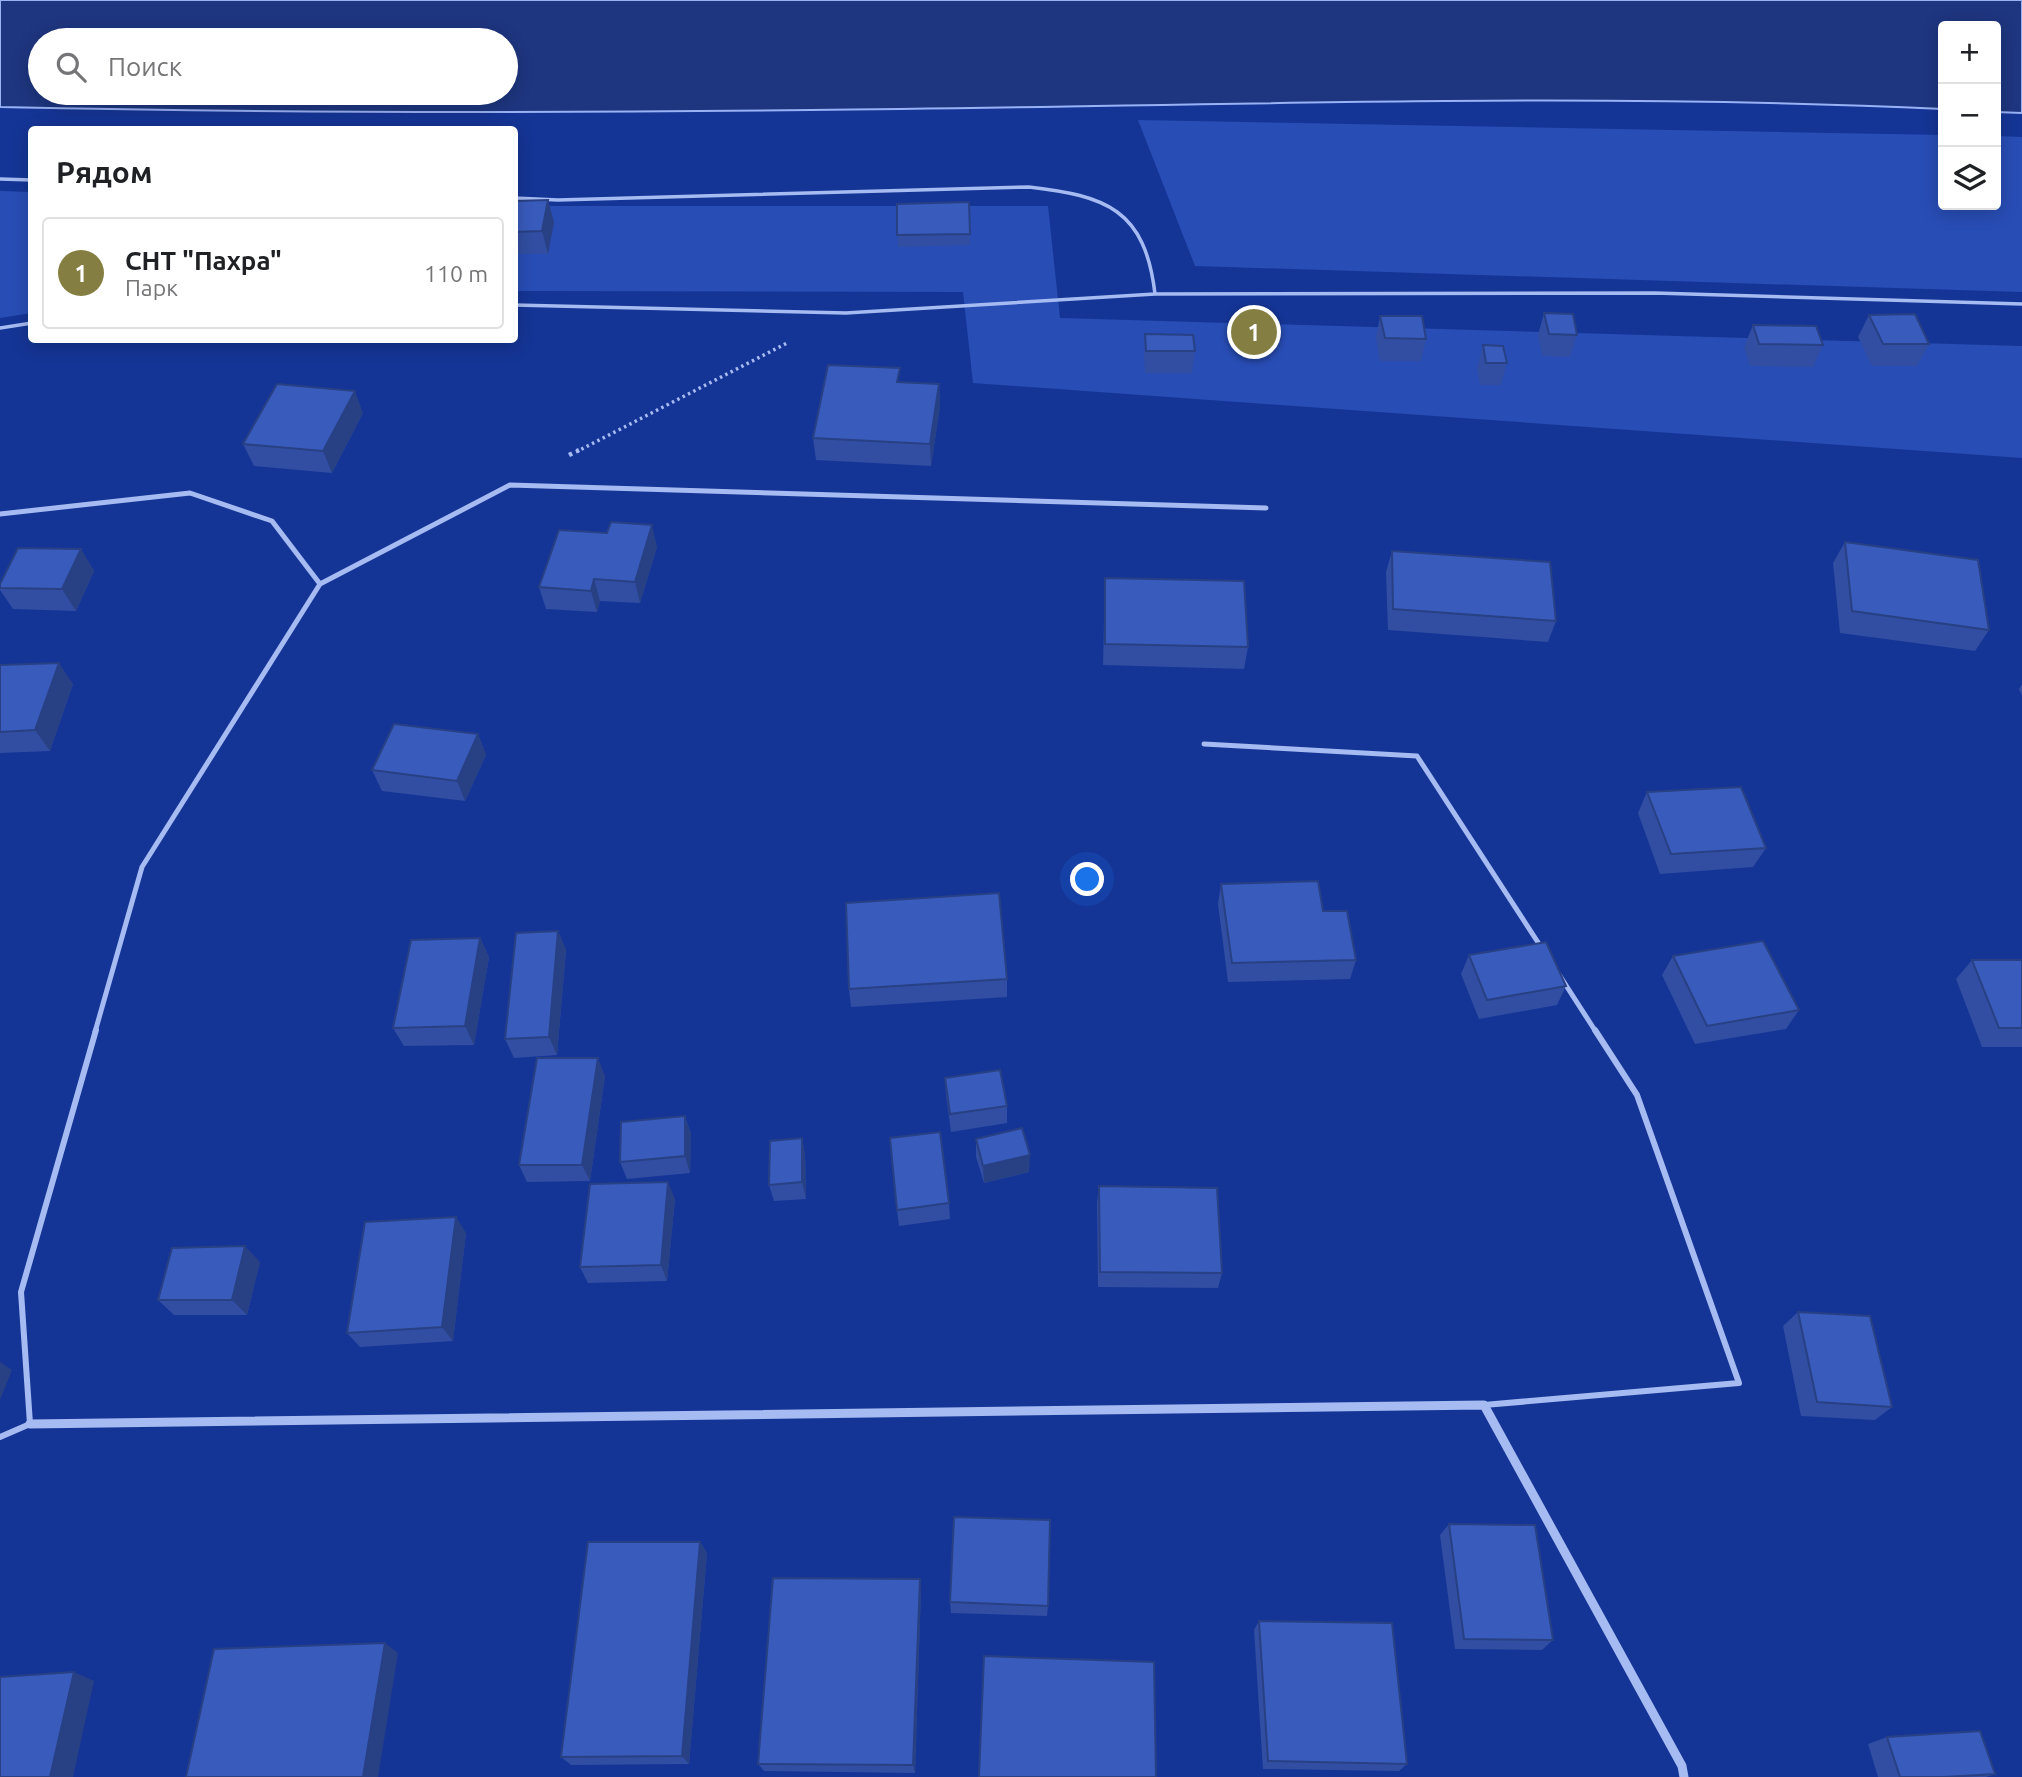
<!DOCTYPE html>
<html lang="ru">
<head>
<meta charset="utf-8">
<style>
  body { margin:0; font-family:Ubuntu,sans-serif; background:#f2f2f2; color:#202124 }
  .controls { position:absolute; right:21px; top:21px; display:grid; overflow:hidden; border-radius:7px; box-shadow:0 4px 18px #0003 }
  .controls button { width:63px; height:63px; display:grid; place-items:center; padding:0; border:0; border-bottom:2px solid #e0e0e0; background:#fff; color:#202124; font:35px sans-serif }
  .you { position:absolute; left:1088px; top:880px; width:24px; height:24px; margin:-18px; border:5px solid #fff; border-radius:50%; background:#1a73e8; box-shadow:0 0 0 10px #1a73e833 }
  .badge { display:grid; place-items:center; width:46px; height:46px; border-radius:50%; background:#847e42; color:#fff; font-size:23px; font-weight:700 }
  .pin { position:absolute; translate:-50% -50%; border:4px solid #fff; box-shadow:0 2px 7px #0006 }
  .list { margin:0; padding:0; list-style:none }
  h2 { display:flex; justify-content:space-between; align-items:center; height:91px; margin:0; padding:0 28px; font-size:30px }
  h2 small { font-size:23px; font-weight:400; color:#757577 }
  .list li { display:grid; grid-template-columns:46px 1fr auto; gap:21px; align-items:center; box-sizing:border-box; height:112px; margin:0 14px 14px; padding:0 14px; border:2px solid #e0e0e0; border-radius:7px }
  .list b { display:block; font-size:26px; white-space:nowrap }
  .list p { margin:0; font-size:23px; white-space:nowrap; color:#757577 }
  .list em { font-size:23px; font-style:normal; color:#757577 }
  .icon { flex:none; width:38px; height:38px; fill:none; stroke:currentColor; stroke-width:2; stroke-linecap:round; stroke-linejoin:round }
  .map { position:relative; flex:none; width:2022px; height:1777px; overflow:hidden }
  .search { position:absolute; background:#fff; box-shadow:0 4px 18px #0003; left:28px; top:28px; width:490px; height:77px; display:flex; align-items:center; gap:18px; box-sizing:border-box; padding:0 24px; border-radius:38px; color:#757577; font-size:26px }
  .panel { position:absolute; background:#fff; box-shadow:0 4px 18px #0003; left:28px; top:126px; width:490px; height:217px; border-radius:7px }
  .map>svg:first-child { display:block }
  .green { fill:#284db5 }
  .water { fill:#1e3680; stroke:#99b2f5; stroke-width:2; fill-rule:evenodd }
  .lines { fill:none; stroke-linecap:round; stroke-linejoin:round }
  .path-far1 { stroke:#a6bbf2; stroke-width:3.5; stroke-dasharray:2.5 3.5; stroke-linecap:butt }
  .path { stroke:#a6bbf2; stroke-width:4.5; stroke-dasharray:3.5 5; stroke-linecap:butt }
  .service-far2 { stroke:#a6bbf2; stroke-width:3.5 }
  .service-far1 { stroke:#a6bbf2; stroke-width:5 }
  .service { stroke:#a6bbf2; stroke-width:6 }
  .minor { stroke:#a6bbf2; stroke-width:9 }
  .wall { fill:#314ea2 }
  .shaded-wall { fill:#284084 }
  .building { fill:#395bbc; stroke:#284084; stroke-width:2 }
</style>
</head>
<body>
<div class="map">
<svg width="2022" height="1777" viewBox="0 0 2022 1777">
  <rect width="100%" height="100%" fill="#153596"/>
  <path class="green" d="M1138,120l805,15v70h53v-69l26,1v155l-827,-26z
    M0,191l31,1 1,121 -32,5z
    M515,206h533l12,112 962,28v112l-1049,-75 -10,-91 -448,-1z"/>
  <path class="water" d="M0,0h2022v113l-26,-1v-86h-53v83c-377,-18 -755,-2 -1132,1 -270,3 -541,3 -811,-3zM40,40h466v53h-466z"/>
  <g class="lines">
    <path class="path-far1" d="M576,452l213,-110"/>
    <path class="path" d="M569,455l10,-5"/>
    <path class="service-far2" d="M0,179l32,1
      M514,198l44,2 471,-13c77,9 116,22 126,107l500,-1 367,11
      M514,305l332,8 309,-19
      M0,328l32,-5"/>
    <path class="service-far1" d="M0,514l190,-21 82,28 48,63 -178,283 -47,165
      M320,584l190,-99 756,23
      M1204,744l213,12 124,191
      M1560,976l36,56"/>
    <path class="service" d="M1484,1405l255,-22 -102,-288 -42,-65
      M0,1437l30,-13 -9,-132 75,-262"/>
    <path class="minor" d="M30,1424l1454,-19 198,361 2,11"/>
  </g>
  <path class="wall" d="M548,200l6,22 -6,32h-34v-53z
    M969,202l1,43 -72,2 -1,-43z
    M1544,313l33,22 -7,22 -28,-1 -4,-21z
    M1869,315l60,29 -12,22h-45l-14,-29z
    M1380,316l46,23 -5,22h-41l-4,-23z
    M1753,325l70,20 -10,22 -63,-1 -6,-19z
    M1145,334l50,17 -3,22h-47l-1,-16z
    M1483,345l24,18 -6,22h-21l-3,-17z
    M900,382l39,2 1,22 -9,60 -115,-6 -3,-22z
    M363,413l-31,60 -78,-7 -11,-22z
    M1845,542l144,88 -14,21 -135,-18 -7,-70z
    M657,547l-17,56 -40,-2 -3,11 -51,-3 -7,-22z
    M81,549l13,22 -18,40 -63,-2 -13,-19v-6z
    M1392,551l164,70 -8,21 -160,-12 -2,-58z
    M1105,578l143,69 -4,22 -141,-4z
    M0,665l73,19 -23,67 -50,2z
    M2022,684v12l-3,-7z
    M478,734l8,21 -21,46 -83,-10 -10,-21z
    M1647,792l119,56 -13,19 -93,7 -22,-61z
    M1221,884l102,27 33,49 -6,19 -122,3 -10,-78z
    M558,931l8,19 -9,105 -43,3 -9,-19z
    M480,938l9,19 -15,88 -70,1 -11,-18z
    M1469,955l97,31 -9,19 -78,14 -18,-45z
    M1673,956l126,54 -13,19 -91,15 -33,-69z
    M1972,960h50v87h-40l-26,-68z
    M1007,979v18l-156,10 -2,-18z
    M605,1076l-15,105 -63,1 -8,-17z
    M945,1078l62,28v17l-56,9 -5,-37z
    M685,1116l6,18 -1,39 -63,6 -7,-17z
    M802,1138l3,17 1,44 -32,2 -5,-16z
    M976,1139l53,33 -45,11 -8,-26z
    M1099,1186l123,87 -4,15 -120,-1 -1,-84z
    M675,1199l-8,82 -79,2 -8,-16z
    M949,1203l1,16 -51,7 -2,-16z
    M466,1233l-13,108 -93,6 -13,-14z
    M260,1262l-13,53h-73l-16,-15z
    M1798,1312l94,95 -17,13 -74,-4 -18,-90z
    M1449,1524l104,116 -11,10 -87,-1 -15,-114z
    M700,1542l7,11 -18,211 -118,1 -10,-8z
    M921,1590l-6,183 -151,-2 -6,-7z
    M950,1602l98,4 -1,10 -96,-3z
    M1259,1621l148,143 -8,7 -136,-2 -9,-139z
    M1887,1737l108,37 -9,3h-108l-10,-33z"/>
  <path class="shaded-wall" d="M548,200l6,22 -6,32 -6,-23z
    M939,384l1,22 -9,60 -1,-22z
    M355,391l8,22 -31,60 -9,-22z
    M652,525l5,22 -17,56 -5,-21z
    M81,549l13,22 -18,40 -14,-22z
    M594,579l6,22 -3,11 -6,-21z
    M59,663l14,21 -23,67 -15,-21z
    M478,734l8,21 -21,46 -8,-20z
    M558,931l8,19 -9,105 -8,-18z
    M480,938l9,19 -15,88 -9,-19z
    M598,1058l7,18 -15,105 -8,-16z
    M685,1116l6,18 -1,39 -5,-17z
    M802,1138l3,17 1,44 -4,-17z
    M1030,1155l-1,17 -45,11 -1,-17z
    M668,1182l7,17 -8,82 -6,-16z
    M456,1217l10,16 -13,108 -11,-14z
    M245,1246l15,16 -13,53 -15,-15z
    M0,1362l12,8 -12,30z
    M700,1542l7,11 -18,211 -7,-8z
    M920,1579l1,11 -6,183 -2,-8z
    M385,1643l13,10 -20,124h-15z
    M74,1672l20,9 -21,96h-23z"/>
  <path class="building" d="M548,200l-6,31 -28,1v-31z
    M969,202l1,32 -73,1v-31z
    M1544,313l29,1 4,21 -28,-1z
    M1915,314l14,30h-46l-14,-29z
    M1380,316h42l4,23 -41,-1z
    M1753,325l63,1 7,19 -64,-1z
    M1145,334l48,1 2,16h-49z
    M1483,345l20,1 4,17h-21z
    M828,365l72,3 -3,14 42,2 -9,60 -117,-6z
    M277,384l78,7 -32,60 -80,-7z
    M611,522l41,3 -17,57 -41,-3 -3,12 -52,-4 20,-57 48,3z
    M1845,542l133,18 11,70 -137,-19z
    M18,548l63,1 -19,40 -62,-1v-4z
    M1392,551l158,11 6,59 -163,-12z
    M1105,578l139,3 4,66 -143,-3z
    M59,663l-24,67 -35,2v-67z
    M394,724l84,10 -21,47 -85,-11z
    M1741,787l25,61 -95,6 -24,-62z
    M1318,881l5,30h24l9,49 -124,3 -11,-79z
    M999,893l8,86 -158,10 -3,-86z
    M558,931l-9,106 -44,2 11,-106z
    M480,938l-15,88 -72,2 18,-88z
    M1763,941l36,69 -92,16 -34,-70z
    M1546,942l20,44 -79,14 -18,-45z
    M1972,960h50v68h-23z
    M537,1058h61l-16,107h-63z
    M1000,1070l7,36 -57,8 -5,-36z
    M685,1116v40l-65,6 1,-40z
    M1022,1128l8,27 -47,11 -7,-27z
    M940,1132l9,71 -52,7 -7,-72z
    M802,1138v44l-33,3 1,-44z
    M668,1182l-7,83 -81,2 10,-83z
    M1099,1186l118,2 5,85 -122,-1z
    M456,1217l-14,110 -95,6 18,-111z
    M245,1246l-13,54h-74l14,-52z
    M1798,1312l72,4 22,91 -75,-5z
    M954,1517l96,3 -2,86 -98,-4z
    M1449,1524l86,1 18,115 -89,-1z
    M588,1542h112l-18,214 -121,1z
    M773,1578l147,1 -7,186 -155,-1z
    M1259,1621l133,2 15,141 -139,-3z
    M385,1643l-22,134h-177l28,-128z
    M984,1656l170,6 2,115h-177z
    M74,1672l-24,105h-50v-100z
    M1980,1731l15,43 -50,3h-45l-13,-40z"/>
</svg>
<div class="controls">
<button>+</button>
<button>−</button>
<button><svg class="icon" aria-label="layers" viewBox="0 0 24 24"><path d="M12 4l9 5-9 5-9-5zM3 14l9 5 9-5"/></svg></button>
</div>
<div class="you"></div>
<div class="pin badge" style="left:1254px;top:332px">1</div>
<div class="search"><svg class="icon" aria-label="search" viewBox="0 0 24 24"><circle cx="10" cy="10" r="6"/><path d="M15 15l6 6"/></svg>Поиск</div>
<section class="panel">
<h2>Рядом<small></small></h2>
<ul class="list">
<li><span class="badge">1</span><div><b>СНТ &quot;Пахра&quot;</b><p>Парк</p></div><em>110 m</em></li>
</ul>
</section>
</div>
</body>
</html>
